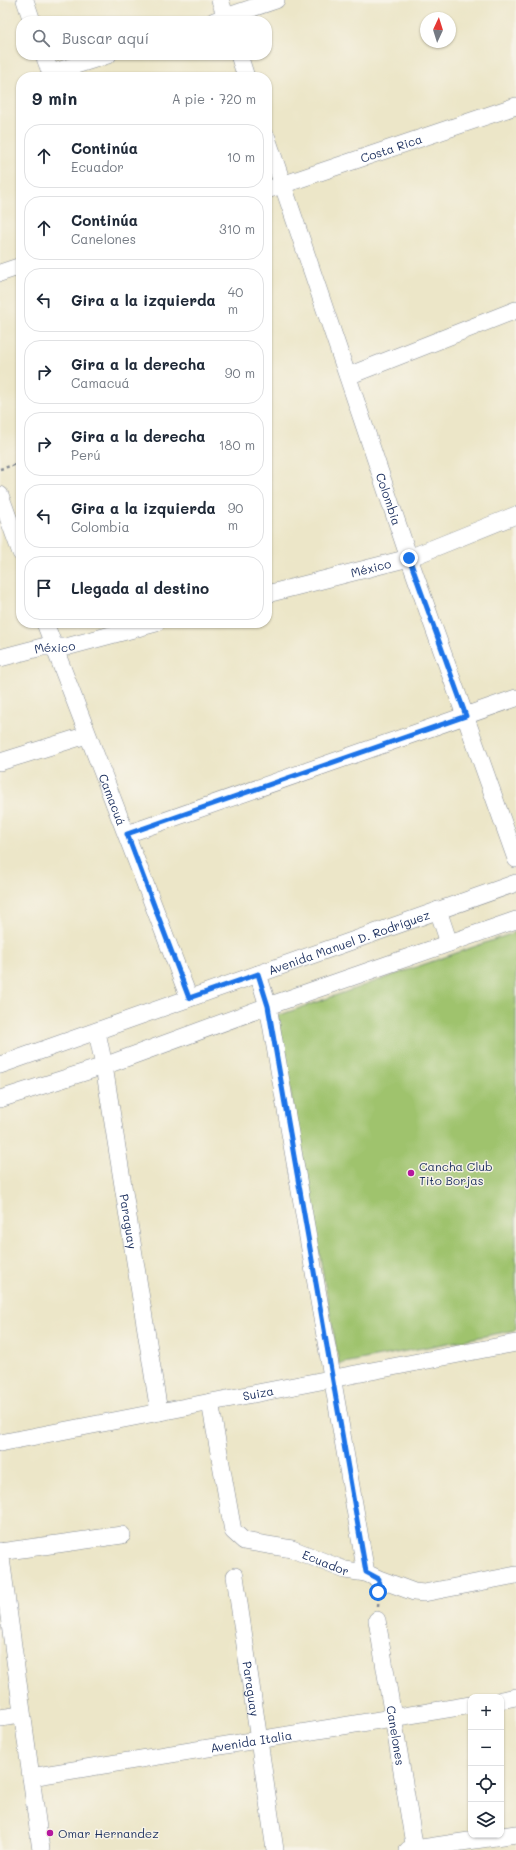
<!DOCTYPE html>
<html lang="es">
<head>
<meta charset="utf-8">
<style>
  body { margin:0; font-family:Mali,sans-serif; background:#f2f2f3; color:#1f2937 }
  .controls { position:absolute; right:12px; bottom:12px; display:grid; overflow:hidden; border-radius:8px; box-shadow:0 1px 3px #0004 }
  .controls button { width:36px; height:36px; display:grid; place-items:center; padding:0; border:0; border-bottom:1px solid #e0e1e3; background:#fff; color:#1f2937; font:20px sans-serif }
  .compass { position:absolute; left:420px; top:12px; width:36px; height:36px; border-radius:50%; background:#fff; box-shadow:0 1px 3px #0004; rotate:4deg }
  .stop { position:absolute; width:12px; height:12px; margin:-9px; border:3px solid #1a73e8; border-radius:50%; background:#fff }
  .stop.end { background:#1a73e8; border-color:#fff; box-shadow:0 1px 4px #0008 }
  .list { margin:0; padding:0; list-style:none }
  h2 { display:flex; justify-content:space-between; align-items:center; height:52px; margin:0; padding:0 16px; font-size:17px }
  h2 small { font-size:13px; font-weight:400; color:#747a83 }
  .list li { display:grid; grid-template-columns:26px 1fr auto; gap:12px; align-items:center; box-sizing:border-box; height:64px; margin:0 8px 8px; padding:0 8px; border:1px solid #e0e1e3; border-radius:16px }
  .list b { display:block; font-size:15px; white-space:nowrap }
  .list p { margin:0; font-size:13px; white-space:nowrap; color:#747a83 }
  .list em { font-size:13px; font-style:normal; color:#747a83 }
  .icon { flex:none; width:22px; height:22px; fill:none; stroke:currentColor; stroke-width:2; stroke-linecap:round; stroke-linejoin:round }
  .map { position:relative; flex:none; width:516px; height:1850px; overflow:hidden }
  .search { position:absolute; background:#fff; box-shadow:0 1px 3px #0004; left:16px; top:16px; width:256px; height:44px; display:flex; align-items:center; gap:10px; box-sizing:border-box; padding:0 14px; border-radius:16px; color:#747a83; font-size:15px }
  .panel { position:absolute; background:#fff; box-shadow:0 1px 3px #0004; left:16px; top:72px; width:256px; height:556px; border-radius:16px }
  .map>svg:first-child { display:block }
  .green { fill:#9fc36d; stroke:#5d7966 }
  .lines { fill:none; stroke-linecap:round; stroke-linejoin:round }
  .minor-casing { stroke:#848a93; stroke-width:18 }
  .path { stroke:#848a93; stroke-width:2.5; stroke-dasharray:3 3; stroke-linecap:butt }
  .minor { stroke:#fff; stroke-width:17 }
  .route { stroke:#1a73e8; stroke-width:5 }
  .poi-dot { fill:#b5179e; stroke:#f7f3e8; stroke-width:1.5 }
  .labels { text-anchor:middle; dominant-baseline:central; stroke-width:3; stroke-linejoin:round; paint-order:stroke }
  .street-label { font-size:12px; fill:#1b2f5e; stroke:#f7f3e8 }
  .poi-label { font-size:12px; fill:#1b2f5e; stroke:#f7f3e8; text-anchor:start }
</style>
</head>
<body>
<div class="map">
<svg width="516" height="1850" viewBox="0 0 516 1850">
  <rect width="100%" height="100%" fill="#f7f3e8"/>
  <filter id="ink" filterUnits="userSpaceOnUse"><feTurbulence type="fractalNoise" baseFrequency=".025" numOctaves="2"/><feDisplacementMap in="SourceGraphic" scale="8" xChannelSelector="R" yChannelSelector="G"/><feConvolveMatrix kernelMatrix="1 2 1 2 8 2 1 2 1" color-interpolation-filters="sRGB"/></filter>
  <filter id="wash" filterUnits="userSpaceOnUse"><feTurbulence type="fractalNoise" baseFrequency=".012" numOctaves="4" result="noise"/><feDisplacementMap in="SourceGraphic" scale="16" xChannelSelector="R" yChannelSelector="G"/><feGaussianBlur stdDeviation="0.9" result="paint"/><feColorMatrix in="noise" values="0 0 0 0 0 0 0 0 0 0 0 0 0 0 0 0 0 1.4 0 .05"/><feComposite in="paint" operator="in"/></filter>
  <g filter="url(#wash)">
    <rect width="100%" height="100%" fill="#ece6c8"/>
    <path class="green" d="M516,932v398l-177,34 -62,-348z"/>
  </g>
  <g filter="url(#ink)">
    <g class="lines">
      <defs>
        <g id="minor">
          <path d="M25,0l7,21"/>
          <path d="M220,0l7,21"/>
          <path d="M214,21l62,-21"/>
          <path d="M44,55l8,22"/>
          <path d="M239,55l7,22"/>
          <path d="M51,73l57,-18"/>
          <path id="s1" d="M267,138l142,420 107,301"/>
          <path id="s2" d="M267,190l249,-84"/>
          <path d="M0,273l21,-7"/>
          <path d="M348,376l168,-66"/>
          <path d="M0,495l21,58"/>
          <path id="s3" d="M267,594l142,-36 107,-43"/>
          <path id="s4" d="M45,623l144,375"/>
          <path id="s5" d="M0,658l42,-11h24l90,-24"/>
          <path d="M0,762l87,-27"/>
          <path d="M127,834l389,-136"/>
          <path d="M438,910l11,33"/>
          <path d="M258,974l10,32 98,567"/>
          <path id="s6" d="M97,1032l7,34 55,346"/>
          <path id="s7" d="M0,1065l516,-182"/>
          <path d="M0,1099l104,-33 164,-60 248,-86"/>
          <path id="s8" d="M210,1402l23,129 11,10 48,8 53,21 21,3 13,6 35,13 10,1 92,-18"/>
          <path id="s9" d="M0,1443l516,-100"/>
          <path d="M0,1551l41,299"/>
          <path d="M0,1552l122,-17"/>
          <path id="s10" d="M235,1576l40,274"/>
          <path id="s11" d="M377,1620l38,230"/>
          <path d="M501,1700l15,-3"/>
          <path d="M0,1718l21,-3"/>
          <path id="s12" d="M31,1777l440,-72"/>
          <path d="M408,1850l108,-16"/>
        </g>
      </defs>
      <use href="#minor" class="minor-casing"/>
      <path class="path" d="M0,469l21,-6
        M378,1606l1,-13"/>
      <use href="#minor" class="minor"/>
    </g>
  </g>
  <g class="lines" filter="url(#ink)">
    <path class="route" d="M378,1592l1,-13 -13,-7 -98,-566 -10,-32 -69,24 -62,-164 339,-118 -57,-158"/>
  </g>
  <g class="poi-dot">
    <circle cx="411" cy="1173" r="4"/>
    <circle cx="50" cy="1833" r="4"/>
  </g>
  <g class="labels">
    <g class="street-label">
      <text stroke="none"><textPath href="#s2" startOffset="131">Costa Rica</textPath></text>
      <text stroke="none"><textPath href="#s1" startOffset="381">Colombia</textPath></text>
      <text stroke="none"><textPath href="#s3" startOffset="107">México</textPath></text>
      <text stroke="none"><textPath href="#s5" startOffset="56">México</textPath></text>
      <text stroke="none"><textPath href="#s4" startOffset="189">Camacuá</textPath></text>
      <text stroke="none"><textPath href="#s7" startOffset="370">Avenida Manuel D. Rodríguez</textPath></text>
      <text stroke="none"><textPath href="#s6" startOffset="192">Paraguay</textPath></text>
      <text stroke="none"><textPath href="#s9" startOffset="263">Suiza</textPath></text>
      <text stroke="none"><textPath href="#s8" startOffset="231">Ecuador</textPath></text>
      <text stroke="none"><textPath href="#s10" startOffset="114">Paraguay</textPath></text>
      <text stroke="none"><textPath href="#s11" startOffset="117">Canelones</textPath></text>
      <text stroke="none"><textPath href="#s12" startOffset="223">Avenida Italia</textPath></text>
    </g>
    <g class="poi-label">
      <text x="419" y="1166">Cancha Club<tspan x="419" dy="14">Tito Borjas</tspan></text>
      <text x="58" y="1833">Omar Hernandez</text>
    </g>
  </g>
</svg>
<div class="controls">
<button>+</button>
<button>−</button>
<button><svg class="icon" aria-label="locate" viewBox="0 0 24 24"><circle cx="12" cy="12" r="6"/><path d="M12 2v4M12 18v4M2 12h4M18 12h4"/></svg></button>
<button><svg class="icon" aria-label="layers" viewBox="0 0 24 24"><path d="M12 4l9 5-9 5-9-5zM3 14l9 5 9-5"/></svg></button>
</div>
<svg class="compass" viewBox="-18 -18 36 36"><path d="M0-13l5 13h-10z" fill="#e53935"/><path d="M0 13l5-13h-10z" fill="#747a83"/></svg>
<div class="stop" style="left:378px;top:1592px"></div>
<div class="stop end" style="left:409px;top:558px"></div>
<div class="search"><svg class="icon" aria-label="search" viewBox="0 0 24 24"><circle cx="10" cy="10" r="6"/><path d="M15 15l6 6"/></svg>Buscar aquí</div>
<section class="panel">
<h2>9 min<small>A pie · 720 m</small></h2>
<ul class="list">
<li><svg class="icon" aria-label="ahead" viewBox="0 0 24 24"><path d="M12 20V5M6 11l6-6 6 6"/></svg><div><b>Continúa</b><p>Ecuador</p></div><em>10 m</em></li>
<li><svg class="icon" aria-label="ahead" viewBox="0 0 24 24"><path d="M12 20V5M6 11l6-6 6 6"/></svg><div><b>Continúa</b><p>Canelones</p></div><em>310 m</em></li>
<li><svg class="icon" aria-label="left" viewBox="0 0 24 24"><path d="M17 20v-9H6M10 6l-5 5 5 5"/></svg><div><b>Gira a la izquierda</b></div><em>40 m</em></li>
<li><svg class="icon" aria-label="right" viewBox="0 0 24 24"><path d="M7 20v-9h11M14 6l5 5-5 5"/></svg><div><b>Gira a la derecha</b><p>Camacuá</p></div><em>90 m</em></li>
<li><svg class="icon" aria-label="right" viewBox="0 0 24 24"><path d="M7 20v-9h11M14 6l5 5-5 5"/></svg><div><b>Gira a la derecha</b><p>Perú</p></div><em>180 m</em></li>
<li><svg class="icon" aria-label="left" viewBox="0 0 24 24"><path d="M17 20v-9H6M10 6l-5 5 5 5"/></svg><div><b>Gira a la izquierda</b><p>Colombia</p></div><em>90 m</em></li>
<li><svg class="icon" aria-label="arrive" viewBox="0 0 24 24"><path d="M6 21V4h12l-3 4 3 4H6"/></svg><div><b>Llegada al destino</b></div></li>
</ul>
</section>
</div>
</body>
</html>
